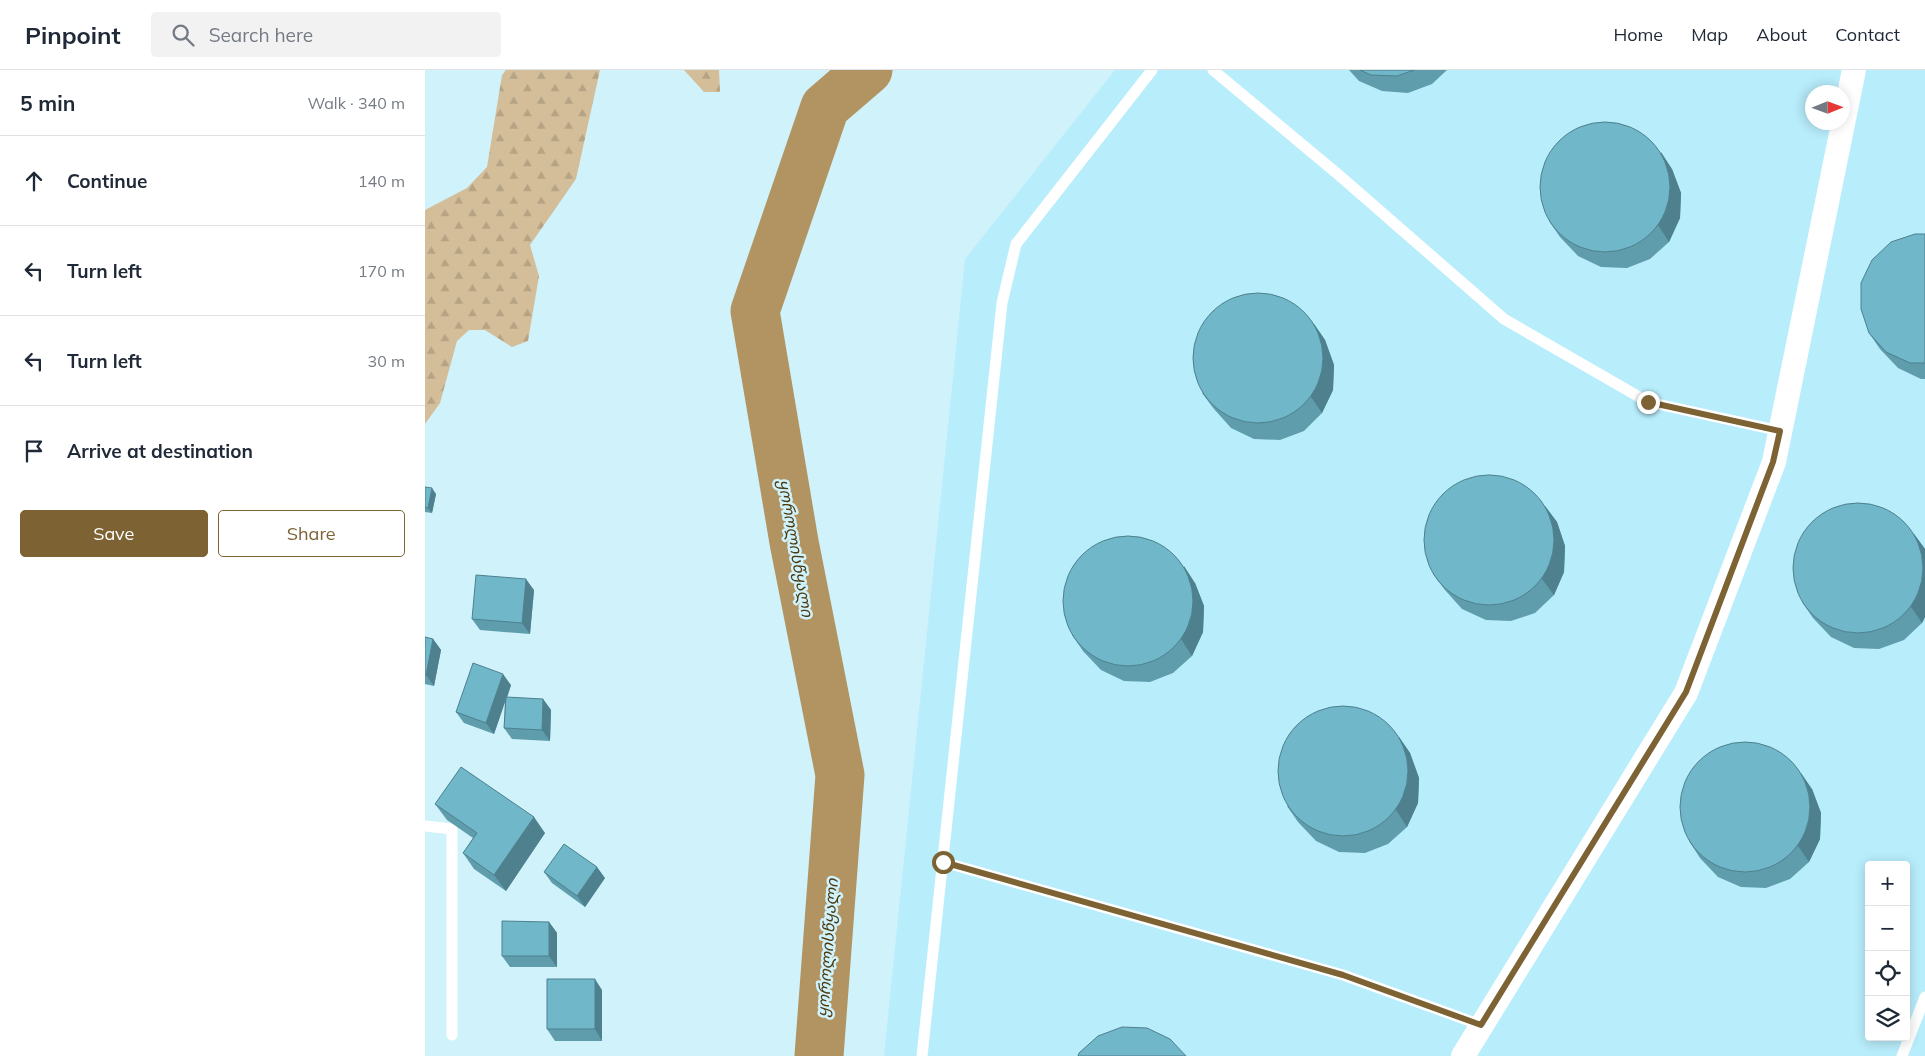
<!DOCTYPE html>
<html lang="en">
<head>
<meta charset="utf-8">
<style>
  body { margin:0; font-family:Mulish,"Noto Sans Georgian",sans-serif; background:#f2f2f3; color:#1f2937 }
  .controls { position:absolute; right:15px; bottom:15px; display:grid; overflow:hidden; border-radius:5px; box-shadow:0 2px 12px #0003 }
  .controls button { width:45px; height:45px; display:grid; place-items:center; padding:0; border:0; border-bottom:1px solid #e0e1e3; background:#fff; color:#1f2937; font:25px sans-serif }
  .compass { position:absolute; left:1380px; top:15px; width:45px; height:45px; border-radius:50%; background:#fff; box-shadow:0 2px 12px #0003; rotate:89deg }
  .stop { position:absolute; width:15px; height:15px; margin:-11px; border:4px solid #7d6334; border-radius:50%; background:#fff }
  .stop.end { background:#7d6334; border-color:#fff; box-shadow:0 1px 5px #0008 }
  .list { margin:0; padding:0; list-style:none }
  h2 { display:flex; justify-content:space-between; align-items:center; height:65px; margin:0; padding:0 20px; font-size:21px }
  h2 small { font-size:16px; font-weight:400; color:#747a83 }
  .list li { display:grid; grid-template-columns:32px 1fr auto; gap:15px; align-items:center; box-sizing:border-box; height:90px; padding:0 20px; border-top:1px solid #e0e1e3 }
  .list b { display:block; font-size:19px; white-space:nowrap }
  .list em { font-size:16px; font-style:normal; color:#747a83 }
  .actions { display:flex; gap:10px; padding:15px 20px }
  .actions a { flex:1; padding:11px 0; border:1px solid #7d6334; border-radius:5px; text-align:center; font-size:18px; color:#7d6334 }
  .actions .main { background:#7d6334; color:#fff }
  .icon { flex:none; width:28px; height:28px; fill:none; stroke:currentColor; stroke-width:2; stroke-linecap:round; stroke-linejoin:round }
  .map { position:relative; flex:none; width:1500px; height:986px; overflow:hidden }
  header { display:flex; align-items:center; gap:30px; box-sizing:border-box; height:70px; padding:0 25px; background:#fff; border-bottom:1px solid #e0e1e3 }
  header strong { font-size:24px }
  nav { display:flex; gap:28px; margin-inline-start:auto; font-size:18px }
  .search { width:350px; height:45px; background:#f2f2f3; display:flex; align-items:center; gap:12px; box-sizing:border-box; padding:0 18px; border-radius:5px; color:#747a83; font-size:19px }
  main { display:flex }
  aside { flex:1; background:#fff }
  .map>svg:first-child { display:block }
  .built { fill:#b8edfb; fill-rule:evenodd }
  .forest { fill:url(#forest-firs) }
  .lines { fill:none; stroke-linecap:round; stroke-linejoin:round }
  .river { stroke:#b29462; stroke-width:49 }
  .lane { stroke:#fff; stroke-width:11 }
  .street { stroke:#fff; stroke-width:24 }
  .wall { fill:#5f9dad }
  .shaded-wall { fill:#4e808d }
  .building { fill:#6fb7c9; stroke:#4e808d }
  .route { stroke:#7d6334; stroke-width:6 }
  .labels { text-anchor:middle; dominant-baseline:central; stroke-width:5; stroke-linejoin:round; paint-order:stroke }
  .water-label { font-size:16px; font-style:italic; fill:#4d370d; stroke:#cff2fb }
</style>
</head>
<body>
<header>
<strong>Pinpoint</strong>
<div class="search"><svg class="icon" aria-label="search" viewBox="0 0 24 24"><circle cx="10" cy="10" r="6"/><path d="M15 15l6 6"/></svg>Search here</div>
<nav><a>Home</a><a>Map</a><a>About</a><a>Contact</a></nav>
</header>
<main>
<aside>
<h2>5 min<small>Walk · 340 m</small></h2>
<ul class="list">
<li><svg class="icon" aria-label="ahead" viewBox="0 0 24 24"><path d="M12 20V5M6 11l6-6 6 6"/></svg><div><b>Continue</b></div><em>140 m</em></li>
<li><svg class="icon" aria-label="left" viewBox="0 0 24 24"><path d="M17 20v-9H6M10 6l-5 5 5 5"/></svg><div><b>Turn left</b></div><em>170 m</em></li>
<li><svg class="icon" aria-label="left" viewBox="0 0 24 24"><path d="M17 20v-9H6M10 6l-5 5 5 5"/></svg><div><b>Turn left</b></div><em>30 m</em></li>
<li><svg class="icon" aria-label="arrive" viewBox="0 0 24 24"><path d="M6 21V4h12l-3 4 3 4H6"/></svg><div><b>Arrive at destination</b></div></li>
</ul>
<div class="actions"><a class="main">Save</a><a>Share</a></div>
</aside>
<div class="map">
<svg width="1500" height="986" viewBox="0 0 1500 986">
  <defs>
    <pattern id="forest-firs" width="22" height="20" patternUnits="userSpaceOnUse" patternTransform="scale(1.25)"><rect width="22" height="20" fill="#d4be99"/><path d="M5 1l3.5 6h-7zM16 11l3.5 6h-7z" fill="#b5a384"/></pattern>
  </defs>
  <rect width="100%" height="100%" fill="#cff2fb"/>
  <path class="built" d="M690,0h810v986h-1041l81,-797zM1388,22h30v30h-30zM1444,795h37v172h-37z"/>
  <path class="forest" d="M81,0h94l-24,109 -46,66 9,31 -11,65 -16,6 -27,-17h-16l-12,11 -17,62 -15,21v-214l42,-22 20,-21 15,-92z
    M259,0h35l1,22h-16z"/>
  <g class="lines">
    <path class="river" d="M394,986l21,-281 -46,-233 -39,-231 70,-204 43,-37"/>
    <path class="lane" d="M788,0l127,106 164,143 144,83 132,29
      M0,756l27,3v206
      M518,792l400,113 138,50
      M497,986l80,-753 14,-59 136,-174
      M1477,986l23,-59"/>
    <path class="street" d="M1038,986l223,-363 88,-231 80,-392"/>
  </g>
  <path class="wall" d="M924,0h98l-15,14 -24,9 -26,-2 -23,-10z
    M1247,99l9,24 -1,25 -11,24 -19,17 -23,9 -26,-1 -23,-11 -18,-19 -11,-16z
    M1500,164v145h-4l-23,-11 -18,-19 -11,-16z
    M889,254l11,16 9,25 -1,25 -11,23 -18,18 -24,9 -26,-1 -23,-11 -17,-19 -12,-16z
    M0,417l11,7 -4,19 -7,-1z
    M1120,436l12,16 8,24 -1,26 -10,23 -19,18 -24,8 -25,-1 -24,-11 -17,-19 -12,-16z
    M1489,464l11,15v68l-3,6 -18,17 -25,9 -25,-1 -23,-11 -18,-19 -11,-16z
    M770,513l9,23 -1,26 -11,24 -19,17 -23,9 -26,-1 -23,-11 -18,-19 -11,-16z
    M109,520l-4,44 -50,-4 -8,-11z
    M0,567l8,2 8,11 -7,36 -9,-2z
    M86,615l-4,13 36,1 8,11 -1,31 -38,-2 -8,-11 1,-27 -11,33 -30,-11 -8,-11z
    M974,667l11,16 9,25 -1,25 -11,24 -19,17 -23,9 -26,-1 -23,-11 -18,-19 -11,-16z
    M1387,719l9,24 -1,26 -11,23 -19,17 -24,9 -25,-1 -23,-10 -18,-19 -11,-17z
    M10,734l110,29 -39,58 -32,-22 -11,-16 10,-15 -26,-18z
    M119,802l61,6 -20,29 -33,-24z
    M124,852l8,11v34h-47l-8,-11z
    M177,920v51h-47l-8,-12z"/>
  <path class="shaded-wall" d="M1236,82l11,17 9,24 -1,25 -11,24 -11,-17z
    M889,254l11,16 9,25 -1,25 -11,23 -11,-16z
    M7,418l4,6 -4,19 -4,-5z
    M1120,436l12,16 8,24 -1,26 -10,23 -12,-16z
    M1489,464l11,15v68l-3,6 -11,-16z
    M759,496l11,17 9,23 -1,26 -11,24 -11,-17z
    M101,509l8,11 -4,44 -8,-11z
    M8,569l8,11 -7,36 -8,-11z
    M78,604l8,11 -17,49 -8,-11z
    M118,629l8,11 -1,31 -8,-11z
    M974,667l11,16 9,25 -1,25 -11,24 -11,-17z
    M1376,703l11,16 9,24 -1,26 -11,23 -11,-16z
    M109,747l11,16 -39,58 -12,-16z
    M172,797l8,11 -20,29 -8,-11z
    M124,852l8,11v34l-8,-11z
    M170,909l7,11v51l-7,-12z"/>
  <path class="building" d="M935,0h54l-17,6 -26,-1z
    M1115 117a65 65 0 1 1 130 0a65 65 0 1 1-130 0Z
    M1490,164h10v129h-15l-24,-11 -17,-19 -8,-24v-26l11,-23 19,-18z
    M768 288a65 65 0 1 1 130 0a65 65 0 1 1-130 0Z
    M999 470a65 65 0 1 1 130 0a65 65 0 1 1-130 0Z
    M0,417l7,1 -4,20 -3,-1z
    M1368 498a65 65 0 1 1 130 0a65 65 0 1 1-130 0Z
    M638 531a65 65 0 1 1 130 0a65 65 0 1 1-130 0Z
    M51,505l50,4 -4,44 -50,-4z
    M0,567l8,2 -7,36h-1z
    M48,593l30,11 -17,49 -30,-11z
    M81,627l37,2 -1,31 -38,-2z
    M853 701a65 65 0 1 1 130 0a65 65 0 1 1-130 0Z
    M1255 737a65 65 0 1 1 130 0a65 65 0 1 1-130 0Z
    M36,697l73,50 -40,58 -31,-22 14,-20 -42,-29z
    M139,774l33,23 -20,29 -33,-24z
    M77,851l47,1v34h-47z
    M122,909h48v50h-48z
    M697,957l25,1 23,11 16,17h-108l1,-3 19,-17z"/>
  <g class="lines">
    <path class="route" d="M518,792l400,113 138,50 205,-333 87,-230 7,-31 -132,-29"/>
  </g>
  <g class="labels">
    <g class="water-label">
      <text transform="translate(371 478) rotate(80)">ყოროლისწყალი</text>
      <text transform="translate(402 878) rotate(-86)">ყოროლისწყალი</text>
    </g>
  </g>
</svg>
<div class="controls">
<button>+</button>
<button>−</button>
<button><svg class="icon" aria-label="locate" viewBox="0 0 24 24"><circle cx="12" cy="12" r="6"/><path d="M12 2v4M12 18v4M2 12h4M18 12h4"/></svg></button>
<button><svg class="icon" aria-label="layers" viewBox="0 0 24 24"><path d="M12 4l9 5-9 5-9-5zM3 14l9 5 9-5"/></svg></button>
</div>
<svg class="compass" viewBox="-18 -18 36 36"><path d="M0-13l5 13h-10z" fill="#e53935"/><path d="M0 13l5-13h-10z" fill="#747a83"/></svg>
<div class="stop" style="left:518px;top:792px"></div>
<div class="stop end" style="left:1223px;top:332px"></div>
</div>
</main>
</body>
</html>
